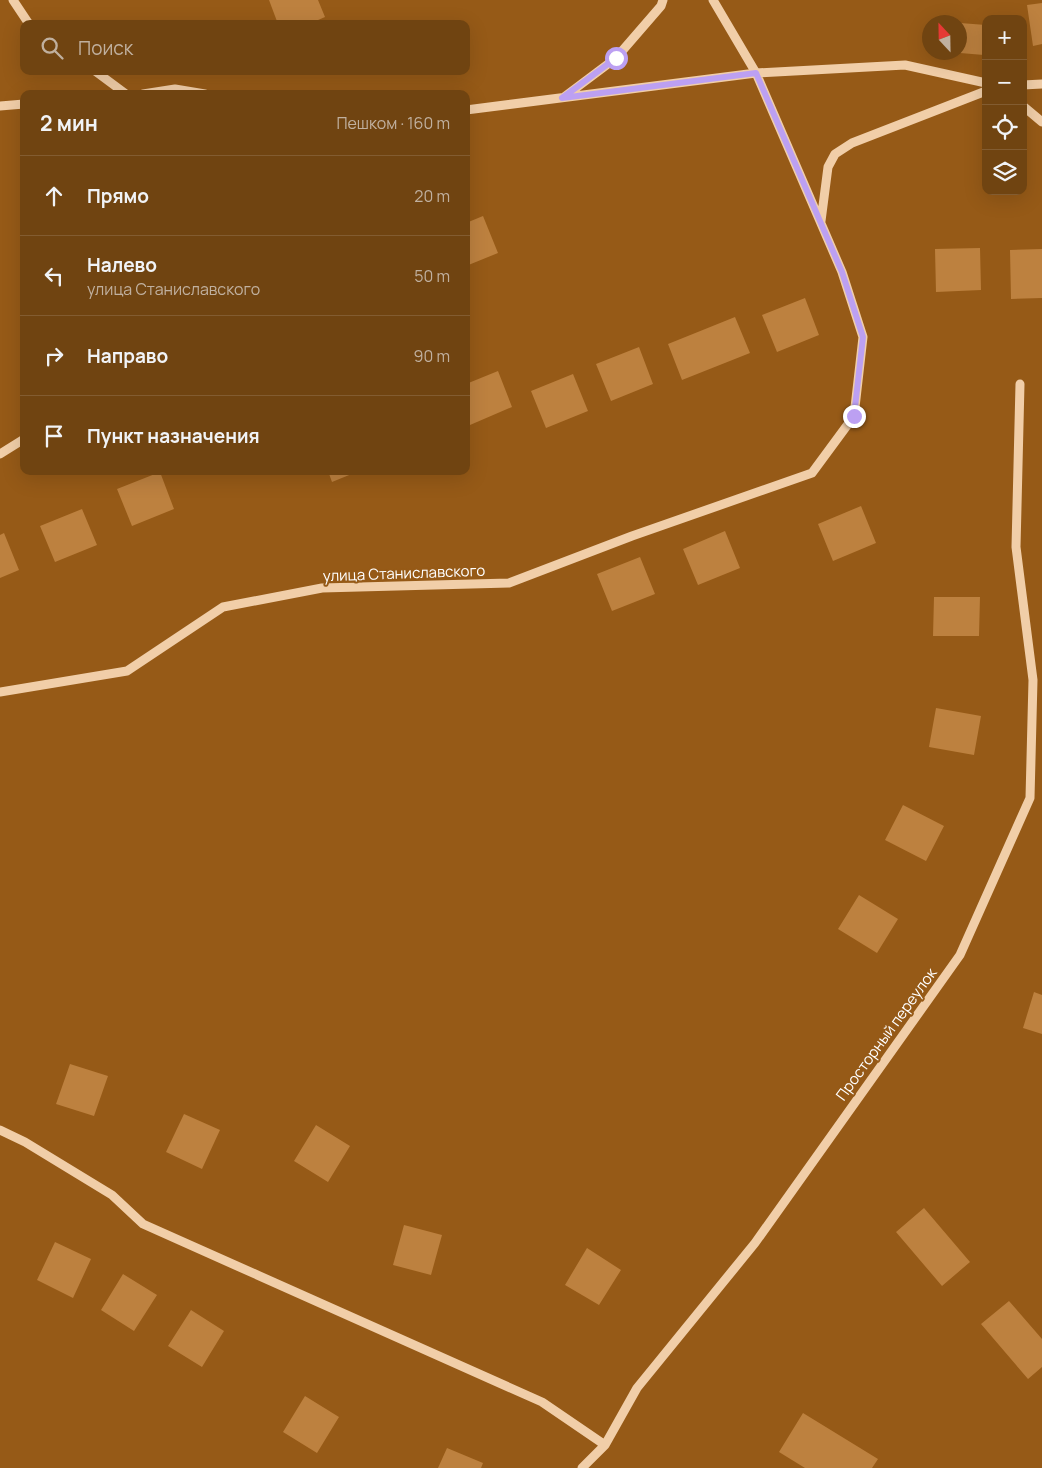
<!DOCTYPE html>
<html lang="ru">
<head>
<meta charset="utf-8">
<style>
  body { margin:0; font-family:Manrope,sans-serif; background:#784e1f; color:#f1f3f6 }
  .controls { position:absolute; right:15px; top:15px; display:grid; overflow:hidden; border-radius:10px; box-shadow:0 5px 20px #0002 }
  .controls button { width:45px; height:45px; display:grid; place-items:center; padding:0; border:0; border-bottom:1px solid #825c31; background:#704411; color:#f1f3f6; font:25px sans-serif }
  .compass { position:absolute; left:922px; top:15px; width:45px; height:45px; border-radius:50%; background:#704411; box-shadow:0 5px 20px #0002; rotate:338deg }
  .stop { position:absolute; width:15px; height:15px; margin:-11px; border:4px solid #bca0f2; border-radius:50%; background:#fff }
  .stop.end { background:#bca0f2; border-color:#fff; box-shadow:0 1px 5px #0008 }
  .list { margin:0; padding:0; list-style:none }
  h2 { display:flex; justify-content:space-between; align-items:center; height:65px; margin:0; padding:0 20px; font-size:21px }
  h2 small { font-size:16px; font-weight:400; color:#c0b09f }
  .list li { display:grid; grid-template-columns:32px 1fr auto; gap:15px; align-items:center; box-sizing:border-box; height:80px; padding:0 20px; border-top:1px solid #825c31 }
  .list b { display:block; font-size:19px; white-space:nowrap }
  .list p { margin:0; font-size:16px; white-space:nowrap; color:#c0b09f }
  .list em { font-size:16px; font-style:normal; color:#c0b09f }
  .icon { flex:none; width:28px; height:28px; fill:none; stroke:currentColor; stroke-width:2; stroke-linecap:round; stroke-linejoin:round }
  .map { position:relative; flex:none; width:1042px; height:1468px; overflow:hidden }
  .search { position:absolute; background:#704411; box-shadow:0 5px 20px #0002; left:20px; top:20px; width:450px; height:55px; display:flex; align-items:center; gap:12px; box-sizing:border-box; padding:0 18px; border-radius:10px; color:#c0b09f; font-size:19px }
  .panel { position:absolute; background:#704411; box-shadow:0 5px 20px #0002; left:20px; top:90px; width:450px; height:385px; border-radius:10px }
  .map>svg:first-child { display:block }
  .building { fill:#bd813f }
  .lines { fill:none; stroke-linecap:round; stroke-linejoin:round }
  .minor { stroke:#f1cea8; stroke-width:9 }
  .route { stroke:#bca0f2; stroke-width:6 }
  .labels { text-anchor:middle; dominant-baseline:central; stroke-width:4; stroke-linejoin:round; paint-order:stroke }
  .street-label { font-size:15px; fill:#fff; stroke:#965a17 }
</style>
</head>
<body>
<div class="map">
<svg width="1042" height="1468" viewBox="0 0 1042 1468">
  <rect width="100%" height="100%" fill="#965a17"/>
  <path class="building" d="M269,0h49l7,17 -16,7h-31z
    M1042,3v41l-9,2 -6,-41z
    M960,23l26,2 -2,30 -24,-2z
    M483,216l15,37 -32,13v-43z
    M980,248l1,42 -45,2 -1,-43z
    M1042,249v49l-31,1 -1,-49z
    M805,298l14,37 -42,17 -15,-37z
    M735,317l15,36 -68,27 -14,-36z
    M639,347l14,37 -42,17 -15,-37z
    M498,371l14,36 -42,18 -4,-10v-31z
    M573,374l15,37 -42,17 -15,-37z
    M328,471h31l-27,11z
    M160,472l14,37 -42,17 -15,-37z
    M861,506l15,37 -43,18 -15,-37z
    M82,509l15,36 -42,17 -15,-36z
    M725,531l15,37 -42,17 -15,-36z
    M4,533l15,37 -19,8v-43z
    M640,557l15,37 -43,17 -15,-37z
    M934,597h46l-1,39h-46z
    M936,708l45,8 -7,39 -45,-8z
    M903,805l41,21 -18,35 -41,-21z
    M859,895l39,24 -21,34 -39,-24z
    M1034,992l8,3v39l-19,-6z
    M70,1064l38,12 -14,40 -38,-12z
    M184,1114l36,16 -18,39 -36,-17z
    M316,1125l34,21 -22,36 -34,-21z
    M924,1208l46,54 -28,24 -46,-54z
    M404,1225l38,10 -11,40 -38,-10z
    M55,1242l36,17 -18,39 -36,-18z
    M587,1248l34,22 -22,35 -34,-20z
    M123,1274l34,21 -23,36 -33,-21z
    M1009,1301l33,38v28l-14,12 -47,-55z
    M191,1310l33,21 -22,36 -34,-21z
    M305,1396l34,21 -22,36 -34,-21z
    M803,1413l75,46 -6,9h-67l-26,-16z
    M447,1448l36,15 -2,5h-43z"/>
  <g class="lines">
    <path class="minor" d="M13,0l16,24
      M95,71l31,23
      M1023,85l19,-1
      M143,94l32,-5 30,5
      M564,97l52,-39 45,-52 2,-6
      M0,106l24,-2
      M1023,106l19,16
      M466,110l290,-37 149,-8 81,18
      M821,221l7,-54 7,-13 17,-11 134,-52
      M0,454l24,-15
      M0,692l127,-21 96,-64 99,-19 187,-5 123,-47 180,-63 42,-57 9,-79 -21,-65 -86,-199 -43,-73
      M0,1130l25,12 87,53 31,29 399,178 63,43
      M582,1468l23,-23 32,-57 118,-145 205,-288 70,-157 3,-118 -17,-133 4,-163"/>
  </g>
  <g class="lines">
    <path class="route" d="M616,58l-54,40 194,-25 86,199 21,65 -9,79"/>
  </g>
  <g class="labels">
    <g class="street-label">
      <text transform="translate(404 573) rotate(-2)">улица Станиславского</text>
      <text transform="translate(886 1034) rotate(-54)">Просторный переулок</text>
    </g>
  </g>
</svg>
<div class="controls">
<button>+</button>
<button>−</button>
<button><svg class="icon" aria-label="locate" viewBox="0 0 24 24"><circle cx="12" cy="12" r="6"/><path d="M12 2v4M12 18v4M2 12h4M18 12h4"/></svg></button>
<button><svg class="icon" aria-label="layers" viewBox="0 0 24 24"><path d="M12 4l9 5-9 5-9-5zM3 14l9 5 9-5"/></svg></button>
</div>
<svg class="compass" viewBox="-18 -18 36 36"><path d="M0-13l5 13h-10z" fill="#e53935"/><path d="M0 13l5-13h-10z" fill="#c0b09f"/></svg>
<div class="stop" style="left:616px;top:58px"></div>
<div class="stop end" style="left:854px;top:416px"></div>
<div class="search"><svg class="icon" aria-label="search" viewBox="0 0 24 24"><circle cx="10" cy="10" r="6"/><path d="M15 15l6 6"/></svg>Поиск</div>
<section class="panel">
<h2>2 мин<small>Пешком · 160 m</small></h2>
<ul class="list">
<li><svg class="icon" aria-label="ahead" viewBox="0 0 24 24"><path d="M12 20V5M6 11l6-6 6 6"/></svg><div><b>Прямо</b></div><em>20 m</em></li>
<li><svg class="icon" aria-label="left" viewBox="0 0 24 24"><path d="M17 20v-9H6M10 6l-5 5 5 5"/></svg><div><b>Налево</b><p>улица Станиславского</p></div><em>50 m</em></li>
<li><svg class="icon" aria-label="right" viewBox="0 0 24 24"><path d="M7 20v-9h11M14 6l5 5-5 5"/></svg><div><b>Направо</b></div><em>90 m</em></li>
<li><svg class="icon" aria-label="arrive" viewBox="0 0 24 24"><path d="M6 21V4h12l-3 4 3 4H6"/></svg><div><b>Пункт назначения</b></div></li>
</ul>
</section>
</div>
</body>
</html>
